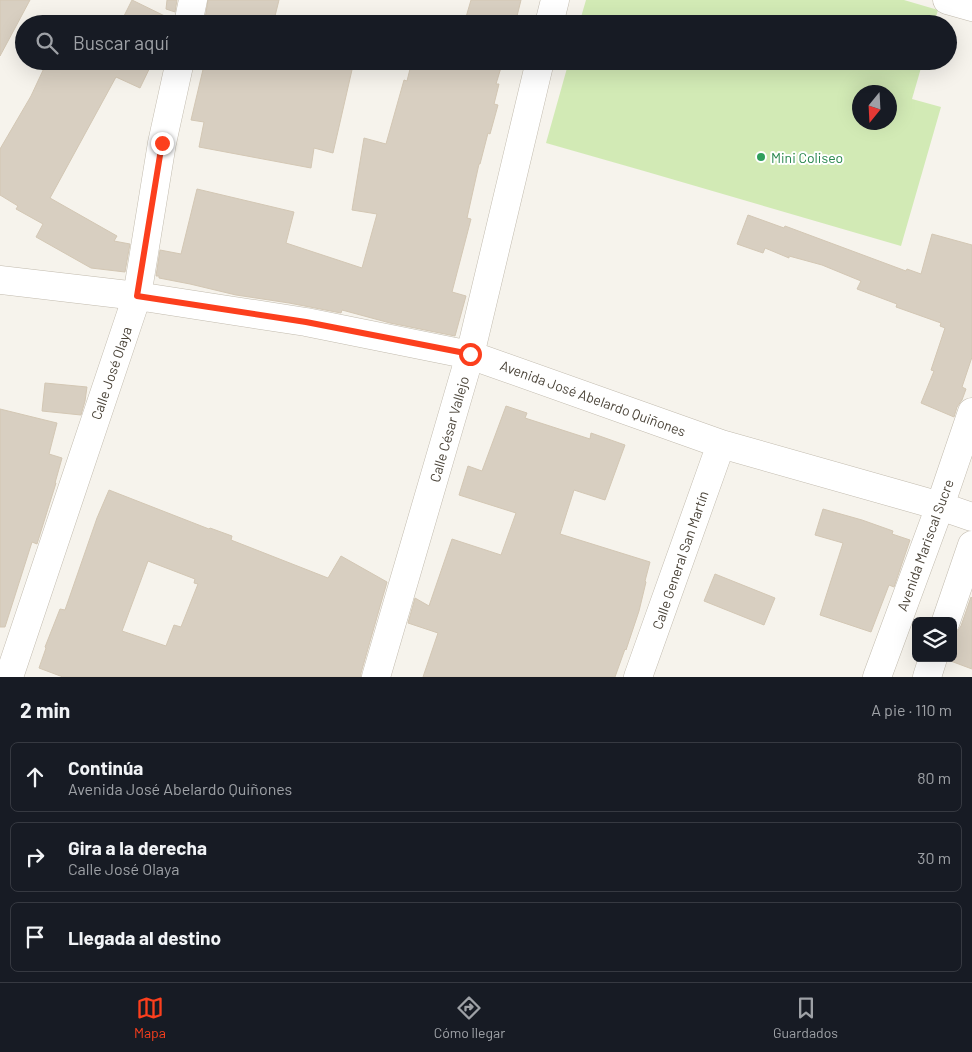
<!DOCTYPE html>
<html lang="es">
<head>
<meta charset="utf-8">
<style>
  body { margin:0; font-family:Barlow,sans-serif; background:#20242c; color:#f1f3f6 }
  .controls { position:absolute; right:15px; bottom:15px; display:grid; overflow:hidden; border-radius:8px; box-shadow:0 5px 20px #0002 }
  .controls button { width:45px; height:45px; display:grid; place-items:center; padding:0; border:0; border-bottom:1px solid #363941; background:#171b24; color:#f1f3f6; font:25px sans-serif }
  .compass { position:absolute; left:852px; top:85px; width:45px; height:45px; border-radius:50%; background:#171b24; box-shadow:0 5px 20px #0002; rotate:198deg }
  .stop { position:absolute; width:15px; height:15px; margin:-11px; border:4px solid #fc3f1d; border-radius:50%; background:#fff }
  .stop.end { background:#fc3f1d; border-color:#fff; box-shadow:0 1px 5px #0008 }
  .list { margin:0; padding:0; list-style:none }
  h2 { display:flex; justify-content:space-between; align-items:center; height:65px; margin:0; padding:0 20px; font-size:21px }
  h2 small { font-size:16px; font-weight:400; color:#9ea1a6 }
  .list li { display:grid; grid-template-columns:32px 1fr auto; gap:15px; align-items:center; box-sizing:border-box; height:70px; margin:0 10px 10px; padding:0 10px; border:1px solid #363941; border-radius:8px }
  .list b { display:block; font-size:19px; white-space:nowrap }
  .list p { margin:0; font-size:16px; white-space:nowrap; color:#9ea1a6 }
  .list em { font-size:16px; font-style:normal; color:#9ea1a6 }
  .icon { flex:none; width:28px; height:28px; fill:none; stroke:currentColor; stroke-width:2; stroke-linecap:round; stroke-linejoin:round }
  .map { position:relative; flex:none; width:972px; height:677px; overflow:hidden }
  .search { position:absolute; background:#171b24; box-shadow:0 5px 20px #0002; left:15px; right:15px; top:15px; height:55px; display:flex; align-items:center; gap:12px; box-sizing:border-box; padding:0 18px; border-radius:28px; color:#9ea1a6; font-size:19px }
  .sheet { height:305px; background:#171b24 }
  nav { display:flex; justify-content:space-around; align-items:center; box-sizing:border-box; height:70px; border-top:1px solid #363941; background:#171b24; font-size:14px; color:#9ea1a6 }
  nav a { display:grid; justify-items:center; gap:2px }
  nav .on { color:#fc3f1d }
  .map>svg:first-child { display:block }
  .garden { fill:#d2eab5; fill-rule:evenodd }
  .building { fill:#d8cfc1; stroke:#d3c7b4; fill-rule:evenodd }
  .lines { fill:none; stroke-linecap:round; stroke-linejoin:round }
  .minor-casing { stroke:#c2bbae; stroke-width:29 }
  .minor { stroke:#fff; stroke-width:28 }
  .route { stroke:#fc3f1d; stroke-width:6 }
  .leisure-dot { fill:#2e9e5b; stroke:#fff; stroke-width:2 }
  .labels { text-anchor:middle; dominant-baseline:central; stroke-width:4; stroke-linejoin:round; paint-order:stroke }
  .leisure-label { font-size:14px; fill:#27864d; stroke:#fff; text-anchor:start }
  .street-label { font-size:14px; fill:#4b4439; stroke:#fff }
</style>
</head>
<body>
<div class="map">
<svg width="972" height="677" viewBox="0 0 972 677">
  <rect width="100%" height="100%" fill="#f6f3ec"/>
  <path class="garden" d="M586,0h318l34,10 -4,14h-355z
    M569,61h354l-11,38 29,8 -40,139 -257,-75 -98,-28zM860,92h30v30h-30z"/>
  <path class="building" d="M0,0h30l-30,56z
    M132,0l41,20 -1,4h-52z
    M167,0h10l-2,12 -9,-3z
    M208,0h71l-6,24h-46l-22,-5z
    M471,0h50l-6,24h-51z
    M55,61h98l-13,27 -24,-11 -66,121 67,38 -3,5 16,3 -5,28 -34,-4 -55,-31 7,-13 -27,-15 2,-3 -18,-11v-46l31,-53 14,-30 6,3z
    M205,61h149l-21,92 -19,-5 -3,20 -112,-21 5,-25 -13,-2z
    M412,61h91l-7,23h3l-5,20 4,1 -8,29 -2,-1 -8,31h-1l-12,54 4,1 -19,73 14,4 -11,40 -65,-13 -48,-13 -1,3 -52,-10 -53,-8 -46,-11 -31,-6v-2h-3l4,-26 21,4 16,-65 97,23 -8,31 76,25 15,-54 -25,-4 12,-72 22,6 18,-64 3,1z
    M748,215l36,13 1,-2 121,45 1,-2 14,5 11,-40 40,11v112l-10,30 4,2 -4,11 -5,7 -3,10 -33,-14 13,-32 -3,-1 14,-42 -5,-2 1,-3 -45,-16 1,-3 -40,-15 4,-8 -39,-16 -33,-9v2l-24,-10 -2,5 -26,-9z
    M45,383l42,4 -2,14 -4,14 -39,-4z
    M506,406l21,7 -2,5 65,21 1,-6 34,12 -20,55 -31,-10 -14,44 90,28 -5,19 1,1 -7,29 -13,39 -1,-1 -10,28h-192l15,-44 -30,-10 7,-25 14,8 23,-67 49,16 15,-42 -57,-18 9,-29 14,5z
    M0,409l57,14 -8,31 13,4 -7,25h1l-19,61 -5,-2 -27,85h-5z
    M109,490l100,39 1,-1 22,8 -1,4 97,38 13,-22 46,26 -26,91v4h-298l-24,-9 7,-20 -1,-1 15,-38 5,1 32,-92zM148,561l47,18 -1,4 4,1 -17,43 -7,-2 -8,21 -44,-15z
    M823,509l39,11 31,11 -1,3 18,6 -16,47 -5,-2 -18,47 -51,-17 23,-72 -28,-8z
    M715,574l60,24 -11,27 -60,-24z
    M971,597l1,1v71l-24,-9v-2h5v-17l3,-8 5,-7z"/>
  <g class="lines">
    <defs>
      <path id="minor" d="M947,0l25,7
        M188,24l5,-24
        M549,24l6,-24
        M0,280l137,16 169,26 164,33 251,89 219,62 32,11
        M946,621l26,-76
        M9,677l128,-381 25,-153 18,-82
        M376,677l94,-322 70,-294
        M638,677l83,-233
        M877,677l63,-171 32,-94
        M927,677l6,-19"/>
    </defs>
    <use href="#minor" class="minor-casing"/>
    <use href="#minor" class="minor"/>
  </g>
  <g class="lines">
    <path class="route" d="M162,143l-25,153 169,26 164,32"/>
  </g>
  <circle class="leisure-dot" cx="761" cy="157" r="5"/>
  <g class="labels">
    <g class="leisure-label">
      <text x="771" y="157">Mini Coliseo</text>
    </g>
    <g class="street-label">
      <text transform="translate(111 373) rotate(-71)">Calle José Olaya</text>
      <text transform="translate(593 398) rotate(20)">Avenida José Abelardo Quiñones</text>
      <text transform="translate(449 429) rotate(-74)">Calle César Vallejo</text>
      <text transform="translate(925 545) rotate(-70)">Avenida Mariscal Sucre</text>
      <text transform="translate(680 560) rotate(-71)">Calle General San Martín</text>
    </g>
  </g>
</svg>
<div class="controls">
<button><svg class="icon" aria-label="layers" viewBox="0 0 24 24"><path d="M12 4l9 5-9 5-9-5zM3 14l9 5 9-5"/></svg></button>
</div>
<svg class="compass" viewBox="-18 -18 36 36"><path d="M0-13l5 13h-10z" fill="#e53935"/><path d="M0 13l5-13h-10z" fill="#9ea1a6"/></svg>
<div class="stop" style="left:470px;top:354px"></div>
<div class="stop end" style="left:162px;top:143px"></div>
<div class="search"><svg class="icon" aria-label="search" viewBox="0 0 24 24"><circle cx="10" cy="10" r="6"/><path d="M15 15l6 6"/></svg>Buscar aquí</div>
</div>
<section class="sheet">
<h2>2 min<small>A pie · 110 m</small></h2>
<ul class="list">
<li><svg class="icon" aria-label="ahead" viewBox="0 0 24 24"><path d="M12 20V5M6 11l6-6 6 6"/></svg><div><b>Continúa</b><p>Avenida José Abelardo Quiñones</p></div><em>80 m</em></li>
<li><svg class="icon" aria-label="right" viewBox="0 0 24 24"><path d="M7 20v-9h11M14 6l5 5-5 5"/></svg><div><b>Gira a la derecha</b><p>Calle José Olaya</p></div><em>30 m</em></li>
<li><svg class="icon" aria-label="arrive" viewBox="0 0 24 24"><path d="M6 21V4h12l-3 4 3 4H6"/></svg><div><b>Llegada al destino</b></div></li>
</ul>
</section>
<nav>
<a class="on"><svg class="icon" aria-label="map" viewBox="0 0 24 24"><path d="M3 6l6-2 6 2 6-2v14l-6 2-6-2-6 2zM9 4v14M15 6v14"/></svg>Mapa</a>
<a><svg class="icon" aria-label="directions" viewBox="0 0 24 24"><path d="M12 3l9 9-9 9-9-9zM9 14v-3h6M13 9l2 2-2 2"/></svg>Cómo llegar</a>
<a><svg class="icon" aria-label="saved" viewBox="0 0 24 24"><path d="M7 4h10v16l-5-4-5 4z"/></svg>Guardados</a>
</nav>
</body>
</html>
